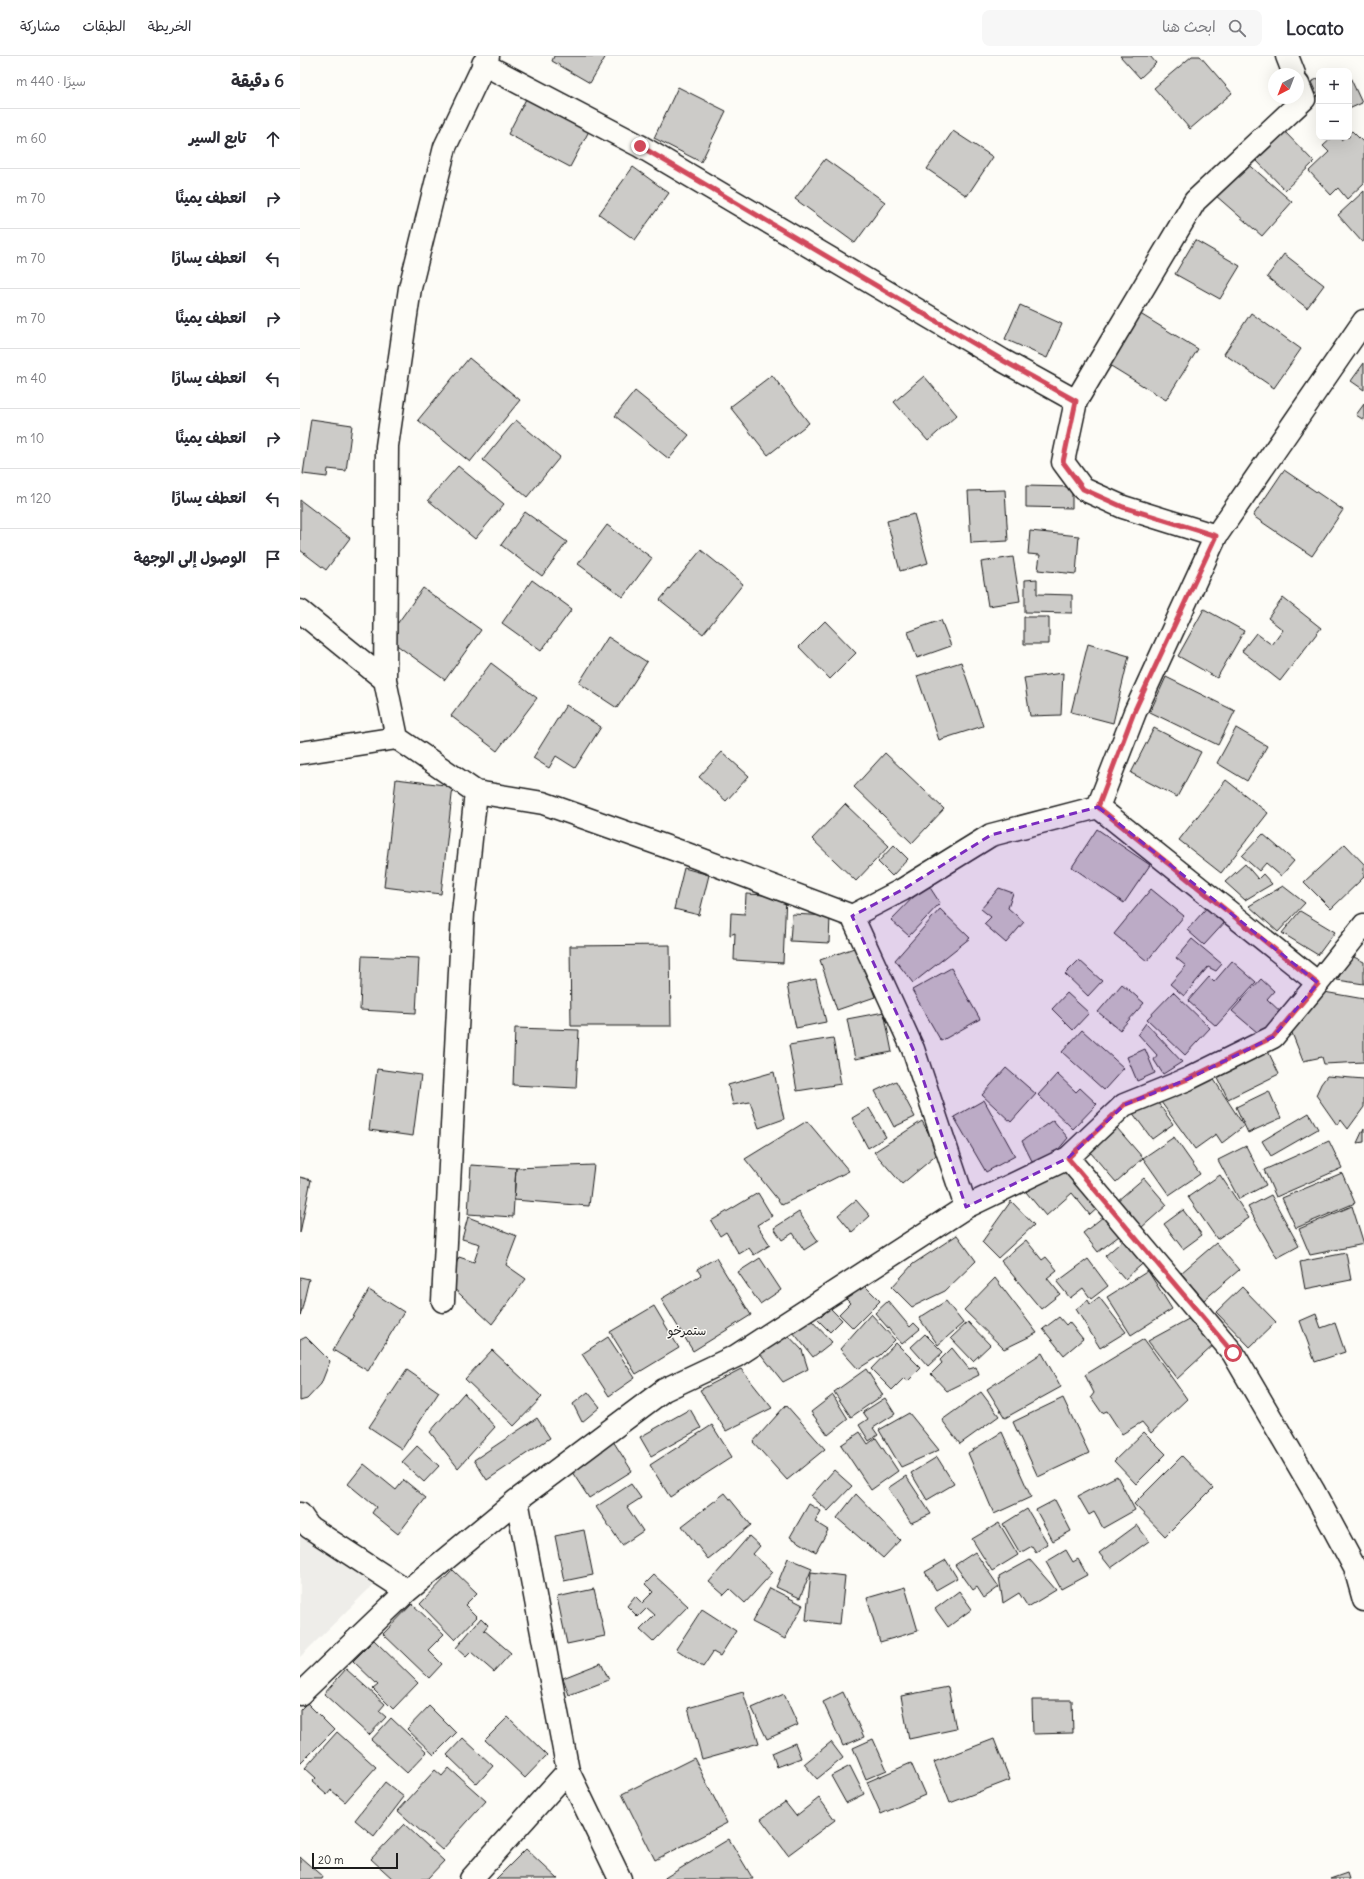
<!DOCTYPE html>
<html lang="ar">
<head>
<meta charset="utf-8">
<style>
  body { margin:0; font-family:Delius,"Playpen Sans Arabic",sans-serif; background:#f7f7f7; color:#2b2b33; direction:rtl }
  .controls { position:absolute; right:12px; top:12px; display:grid; overflow:hidden; border-radius:8px; box-shadow:0 4px 16px #0002 }
  .controls button { width:36px; height:36px; display:grid; place-items:center; padding:0; border:0; border-bottom:1px solid #e1e1e2; background:#fff; color:#2b2b33; font:20px sans-serif }
  .compass { position:absolute; left:968px; top:12px; width:36px; height:36px; border-radius:50%; background:#fff; box-shadow:0 4px 16px #0002; rotate:222deg }
  .scale { position:absolute; left:12px; bottom:10px; width:86px; box-sizing:border-box; padding-left:4px; border:2px solid #1c1c1c; border-top:0; font-size:11px; line-height:14px; white-space:nowrap; color:#1c1c1c; -webkit-text-stroke:3px #fdfcf7; paint-order:stroke }
  .stop { position:absolute; width:12px; height:12px; margin:-9px; border:3px solid #d1495b; border-radius:50%; background:#fff }
  .stop.end { background:#d1495b; border-color:#fff; box-shadow:0 1px 4px #0008 }
  .list { margin:0; padding:0; list-style:none }
  h2 { display:flex; justify-content:space-between; align-items:center; height:52px; margin:0; padding:0 16px; font-size:17px }
  h2 small { font-size:13px; font-weight:400; color:#7c7c81 }
  .list li { display:grid; grid-template-columns:26px 1fr auto; gap:12px; align-items:center; box-sizing:border-box; height:60px; padding:0 16px; border-top:1px solid #e1e1e2 }
  .list b { display:block; font-size:15px; white-space:nowrap }
  .list em { font-size:13px; font-style:normal; color:#7c7c81 }
  .icon { flex:none; width:22px; height:22px; fill:none; stroke:currentColor; stroke-width:2; stroke-linecap:round; stroke-linejoin:round }
  .map { position:relative; flex:none; width:1064px; height:1823px; overflow:hidden; direction:ltr }
  header { display:flex; align-items:center; gap:24px; box-sizing:border-box; height:56px; padding:0 20px; background:#fff; border-bottom:1px solid #e1e1e2 }
  header strong { font-size:19px }
  nav { display:flex; gap:22px; margin-inline-start:auto; font-size:14px }
  .search { width:280px; height:36px; background:#f7f7f7; display:flex; align-items:center; gap:10px; box-sizing:border-box; padding:0 14px; border-radius:8px; color:#7c7c81; font-size:15px }
  main { display:flex }
  aside { flex:1; background:#fff }
  .map>svg:first-child { display:block }
  .built { fill:#eeede9 }
  .building { fill:#cccbc8; stroke:#1c1c1c }
  .lines { fill:none; stroke-linecap:round; stroke-linejoin:round }
  .street-casing { stroke:#1c1c1c; stroke-width:25 }
  .street { stroke:#fdfcf7; stroke-width:22 }
  .route { stroke:#d1495b; stroke-width:5 }
  .marked { fill:#7b2cbf; fill-opacity:0.2; stroke:#7b2cbf; stroke-width:3; stroke-dasharray:8 5; stroke-linejoin:round }
  .labels { text-anchor:middle; dominant-baseline:central; stroke-width:3; stroke-linejoin:round; paint-order:stroke }
  .quarter-label { font-size:12px; fill:#1c1c1c; stroke:#fdfcf7 }
</style>
</head>
<body>
<header>
<strong>Locato</strong>
<div class="search"><svg class="icon" aria-label="search" viewBox="0 0 24 24"><circle cx="10" cy="10" r="6"/><path d="M15 15l6 6"/></svg>ابحث هنا</div>
<nav><a>الخريطة</a><a>الطبقات</a><a>مشاركة</a></nav>
</header>
<main>
<div class="map">
<svg width="1064" height="1823" viewBox="0 0 1064 1823">
  <rect width="100%" height="100%" fill="#fdfcf7"/>
  <filter id="ink" filterUnits="userSpaceOnUse"><feTurbulence type="fractalNoise" baseFrequency=".025" numOctaves="2"/><feDisplacementMap in="SourceGraphic" scale="8" xChannelSelector="R" yChannelSelector="G"/><feConvolveMatrix kernelMatrix="1 2 1 2 8 2 1 2 1" color-interpolation-filters="sRGB"/></filter>
  <g filter="url(#ink)">
    <path class="built" d="M0,1469l73,60 -73,72z"/>
    <path class="building" d="M254,0h52l-16,27 -38,-22z
      M820,0h30l6,7 -16,15z
      M892,0h8l32,37 -42,36 -36,-41z
      M1049,19l13,28 -13,6z
      M1019,22v21l-8,-17z
      M378,31l48,24 -25,51 -47,-24z
      M227,41l62,34 -19,36 -62,-33z
      M653,75l40,26 -26,39 -40,-27z
      M984,75l30,31 -29,28 -30,-31z
      M1052,75l12,12v40l-17,16 -9,-11 -7,7 -22,-24 20,-19 -6,-6 10,-9h6l2,3 4,-3h4v-4z
      M525,103l60,43 -30,41 -60,-44z
      M945,105l47,41 -30,34 -47,-41z
      M333,111l36,26 -34,47 -36,-26z
      M1064,135v50l-2,1 -24,-27z
      M895,184l45,26 -20,33 -45,-25z
      M984,198l40,31 -17,23 -40,-31z
      M720,249l42,19 -15,34 -42,-19z
      M837,256l61,37 -32,51 -60,-37z
      M951,257l50,36 -27,39 -50,-34z
      M169,302l51,42 -50,62 -52,-42z
      M1064,307v27l-13,-9z
      M472,319l37,48 -41,32 -38,-48z
      M624,320l33,39 -29,26 -34,-39z
      M335,335l54,44 -20,24 -54,-43z
      M1064,348v16l-8,-5z
      M11,363l41,6 -6,46 -18,-2 -1,8 -24,-3z
      M216,364l44,37 -33,40 -44,-37z
      M158,410l46,38 -29,35 -47,-39z
      M984,414l59,40 -31,46 -59,-40z
      M726,430l46,1v21l-46,-1z
      M705,434l3,51 -37,2 -3,-52z
      M0,444l50,38 -24,32 -26,-20z
      M225,456l42,30 -25,34 -41,-31z
      M614,458l14,49 -28,8 -13,-50z
      M307,469l45,33 -29,39 -45,-33z
      M730,475l49,5 -3,38 -38,-4 2,-15 -12,-1z
      M401,494l42,34 -40,50 -43,-34z
      M713,501l7,44 -32,5 -7,-44z
      M737,523v15l35,1v18l-47,-1v-32z
      M232,524l40,29 -31,42 -39,-28z
      M123,532l58,42 -36,50 -58,-42z
      M983,542l38,30 -41,53 -38,-30 14,-18 16,12 11,-15 -15,-12z
      M904,553l40,22 -27,47 -39,-22z
      M724,561h25v27h-25z
      M641,564l10,26 -34,12 -9,-26z
      M525,565l31,32 -26,26 -31,-32z
      M308,581l39,25 -30,46 -38,-25z
      M788,588l41,12 -16,67 -42,-11z
      M661,606l22,64 -44,14 -22,-64z
      M191,607l46,35 -40,53 -46,-35z
      M763,617l-2,42 -31,1 -6,-38z
      M866,621l69,34 -17,34 -68,-33z
      M266,649l35,22 -26,41 -19,-12 -7,12 -16,-10z
      M854,672l47,24 -24,45 -46,-24z
      M936,672l31,18 -20,35 -30,-18z
      M422,696l27,24 -23,25 -27,-24z
      M585,697l59,56 -32,34 -58,-56z
      M96,723l57,7 -12,108 -57,-7z
      M926,724l42,33 -47,60 -42,-33z
      M545,748l44,42 -33,35 -44,-42z
      M797,773l53,36 -26,38 -52,-36z
      M963,778l31,27 -13,15 -15,-13 -7,8 -17,-15z
      M1045,788l19,20v13l-33,32 -27,-27z
      M594,789l14,14 -16,17 -14,-14z
      M945,808l13,15 5,-5 9,10 -27,16 -20,-18z
      M384,812l25,7 -10,40 -25,-6z
      M627,827l13,20 -31,33 -18,-16z
      M983,830l22,17 -27,29 -29,-26z
      M699,832l14,5 -5,15 16,14 -18,21 -22,-19 7,-7 -10,-8z
      M851,833l33,27 -37,45 -33,-27z
      M446,838l40,2 -3,67 -49,-3 1,-27 -5,2 1,-22 14,1z
      M910,848l17,16 -23,25 -17,-15z
      M640,853l30,29 -57,45 -18,-23z
      M1000,855l35,21 -17,23 -36,-22z
      M492,858l38,2 -1,27 -39,-2z
      M892,883l30,25 -6,7 -8,-4 -24,29 -14,-12 16,-18 -10,-8z
      M370,889l1,81h-100l-1,-80z
      M557,891l18,50 -38,13 -17,-50z
      M62,900l57,2 -3,55 -56,-3z
      M1052,900l12,6v22l-27,-4z
      M779,904l23,21 -14,15 -23,-22z
      M932,905l24,21 -40,44 -28,-25 21,-24 5,5z
      M651,912l29,51 -39,22 -29,-51z
      M516,923l10,43 -30,6 -9,-43z
      M961,923l13,12 -7,8 17,16 -20,23 -32,-27z
      M822,928l22,19 -24,27 -22,-18z
      M873,936l37,36 -25,27 -38,-36z
      M1024,936l40,7v63l-40,2 -2,-7 -19,4 -11,-28v-14z
      M767,937l22,20 -16,17 -21,-21z
      M584,956l8,40 -37,7 -8,-40z
      M846,967l36,39 -19,12 -9,-14 3,-5 -19,-21z
      M215,972l64,2 -3,58 -63,-3z
      M782,974l42,38 -20,22 -42,-38z
      M533,982l8,46 -44,7 -8,-46z
      M965,989l14,29 -51,25 -14,-29z
      M845,993l10,24 -18,8 -10,-24z
      M706,1012l30,26 -25,28 -29,-27z
      M77,1013l44,6 -8,61 -44,-6z
      M474,1016l10,47 -25,9 -9,-26 -17,3 -5,-20z
      M757,1018l19,18 4,-4 17,16 -24,25 -35,-34z
      M911,1019l33,51 -22,17 -6,-9 -21,15 -34,-47 35,-23z
      M1027,1020l37,3v28l-16,22 -7,-9 -4,5 -21,-30 5,-11z
      M596,1025l19,36 -21,10 -19,-36z
      M969,1035l12,27 -33,15 -12,-26z
      M853,1040l20,28 -21,15 -20,-27z
      M684,1044l31,56 -29,16 -32,-55z
      M569,1052l17,29 -18,11 -16,-30z
      M1009,1057l9,16 -47,27 -9,-15z
      M753,1064l15,18 -16,19 -18,8 -12,-24z
      M507,1065l42,50 -67,34 -37,-46z
      M622,1065l17,32 -37,31 -28,-32z
      M817,1072l26,30 -27,24 -26,-30z
      M1064,1072v14l-7,1z
      M874,1081l26,37 -31,21 -26,-37z
      M1029,1085l13,27 -66,29 -12,-27z
      M946,1090l20,39 -27,14 -21,-39z
      M764,1105l37,44 -11,10 -18,-22 -26,23 -20,-24z
      M171,1109l45,3 -3,49 -45,-3z
      M294,1109l-5,41 -75,-6 2,-32z
      M1042,1117l13,30 -59,25 -14,-30z
      M920,1119l29,43 -32,21 -29,-42z
      M0,1121l11,3 -11,53z
      M844,1122l23,27 -26,23 -24,-27z
      M458,1137l14,23 -15,9 13,20 -16,10 -5,-7 -10,6 -13,-22 -6,4 -9,-15z
      M971,1139l28,51 -22,12 -29,-51z
      M556,1144l14,16 -18,16 -14,-17z
      M711,1145l23,24 -36,33 -16,-16z
      M1052,1150l12,38 -54,11 -11,-26z
      M883,1154l19,25 -19,14 -19,-25z
      M499,1156l19,29 -14,9 -11,-17 -11,7 -8,-12z
      M808,1157l15,20 -25,19 -15,-19z
      M168,1161l49,19 -11,29 20,14 -34,45 -44,-41 11,-26 15,5 6,-18 -18,-5z
      M657,1179l19,26 -31,30 -33,16 -20,-20 21,-23z
      M827,1181l20,23 -22,19 -20,-23z
      M726,1184l16,20 4,-3 11,13 -10,8 13,16 -19,15 -40,-48z
      M916,1187l23,27 -35,30 -23,-27z
      M1046,1197l5,27 -46,9 -5,-27z
      M416,1202l35,57 -58,36 -32,-52 40,-24 -4,-6z
      M460,1202l21,32 -21,14 -22,-32z
      M788,1203l20,27 -17,13 -8,-11 -13,10 -13,-16z
      M848,1215l24,38 -41,26 -24,-38z
      M0,1221l9,2 -9,38z
      M695,1222l42,55 -33,16 -40,-39z
      M559,1224l21,21 -27,27 -14,-14 11,-11 -7,-7z
      M942,1231l34,35 -26,25 -34,-35z
      M69,1234l35,22 -36,59 -35,-21z
      M799,1241l27,35 -26,16 -24,-39 12,-9 2,4z
      M588,1245l22,26 4,-4 6,6 -18,15 -27,-31z
      M646,1245l17,22 -25,22 -19,-27z
      M354,1250l25,42 -43,26 -26,-42z
      M530,1252l12,12 -12,12 -12,-12z
      M571,1258l24,26 -15,15 -22,14 -18,-20z
      M1016,1258l5,14 14,-5 10,29 -30,10 -15,-41z
      M894,1260l22,27 -39,36 -29,-38z
      M759,1261l7,8 3,-3 14,17 -19,16 -21,-26z
      M510,1263l22,23 -19,15 -20,-25z
      M668,1266l22,23 -17,16 -22,-23z
      M486,1277l16,17 6,19 -25,13 -24,-30z
      M625,1278l18,18 -15,14 -17,-19z
      M6,1281l24,24 -9,23 -14,15 -7,2v-61z
      M308,1281l27,41 -26,18 -27,-42z
      M844,1283l43,60 -36,34 -9,-11 -20,12 -15,-23 -5,2 -11,-16 3,-4 -9,-18z
      M596,1287l25,25 -13,13 -4,-3 -12,12 -21,-21z
      M652,1292l17,21 7,-2 3,8 -32,16 -16,-17 11,-11 -2,-3z
      M192,1294l50,47 -28,29 -49,-47z
      M742,1297l19,34 -56,31 -18,-29z
      M441,1313l31,39 -46,23 -26,-41z
      M566,1313l17,26 -32,22 -17,-25z
      M107,1314l32,22 -37,57 -33,-22z
      M288,1336l12,15 -18,15 -9,-18z
      M681,1336l18,24 -39,28 -18,-24z
      M164,1337l31,34 -37,41 -28,-36z
      M533,1339l15,24 -20,16 -17,-23z
      M585,1342l10,16 -22,14 5,7 -9,6 -10,-16 9,-6 -5,-7z
      M763,1342l26,55 -51,24 -25,-55z
      M486,1349l39,44 -38,31 -34,-38z
      M390,1353l11,19 -50,28 -11,-19z
      M609,1357l30,37 -38,17 -22,-37z
      M237,1362l13,20 -63,42 -13,-20z
      M412,1369l20,32 -62,40 -20,-32z
      M560,1376l8,12 8,-6 22,33 -27,19 -30,-45z
      M702,1376l29,65 -37,17 -26,-61z
      M844,1376l22,22 -30,30 -22,-23z
      M313,1385l19,30 -43,27 -19,-29z
      M117,1390l22,20 -15,16 -22,-20z
      M882,1400l31,32 -48,48 -31,-32z
      M637,1401l17,27 -27,16 -16,-27z
      M64,1408l32,26 8,-10 22,18 -28,36 -26,-21 4,-6 -28,-23z
      M534,1414l18,16 -24,25 -17,-15z
      M606,1420l25,38 -20,9 -23,-35z
      M817,1420l18,34 -32,18 -9,-16 -5,3 -11,-19z
      M331,1428l10,14 -14,9 16,24 -21,14 -26,-38z
      M425,1437l26,32 -43,34 -26,-33z
      M556,1438l44,46 -17,18 -46,-40z
      M755,1444l16,31 -18,10 -17,-31z
      M509,1448l12,7 -6,11 13,8 -12,22 -26,-15z
      M727,1453l21,35 -12,8 -4,-6 -12,7 -17,-29z
      M699,1467l19,32 -26,16 -20,-32z
      M837,1469l12,16 -38,27 -12,-15z
      M284,1474l9,45 -29,6 -9,-45z
      M449,1480l11,10 -7,8 20,18 -28,31 -15,-14 -6,6 -15,-13z
      M766,1494l7,12 5,-3 9,16 -26,14 -15,-27z
      M675,1496l24,35 -15,11 -7,-11 -4,3 -18,-25z
      M488,1502l24,10 -12,30 -24,-11z
      M646,1504l11,18 -21,12 -11,-18z
      M730,1504l26,30 -28,17 -9,-14 -16,10 -4,-26z
      M153,1514l24,23 -12,12 12,12 -22,23 -35,-36z
      M511,1516l34,4 -5,48 -34,-4z
      M354,1519l34,31 -35,36 -13,-12 15,-15 -8,-7 -9,9 -11,-11 8,-10 7,7 11,-11 -8,-8z
      M605,1531l13,44 -38,11 -13,-44z
      M470,1532l33,17 -18,34 -33,-17z
      M294,1533l11,47 -38,8 -10,-47z
      M659,1535l13,18 -24,18 -13,-18z
      M112,1548l32,30 -16,16 14,14 -13,14 -46,-44z
      M402,1553l34,22 -16,25 -7,-4 -10,15 -27,-18z
      M181,1562l7,7 -4,5 27,23 -17,19 -23,-20 -5,5 -10,-9z
      M74,1584l44,43 -25,26 -20,-20 5,-4 -25,-24z
      M301,1607l8,17 -40,15 -6,-17z
      M46,1613l39,35 -6,7 7,6 -17,18 -45,-41z
      M648,1631l8,42 -47,10 -8,-43z
      M443,1636l16,51 -57,16 -14,-51z
      M543,1636l21,45 -21,9 -20,-44z
      M484,1638l14,31 -31,14 -15,-31z
      M732,1644h40l1,33 -40,1z
      M7,1647l27,27 -34,34v-54z
      M129,1650l27,27 -22,22 -27,-26z
      M208,1661l39,38 -22,23 -40,-38z
      M91,1662l36,34 -20,21 -36,-33z
      M37,1676l39,35 -31,35 -14,-12 -4,5 -15,-13 4,-4 -11,-10z
      M163,1682l30,28 -16,18 -30,-29z
      M573,1683l14,31 -21,9 -13,-31z
      M694,1683l16,41 -60,23 -16,-41z
      M531,1686l12,16 -26,21 -13,-15z
      M495,1687l6,15 -24,9 -5,-14z
      M394,1702l33,65 -72,37 -33,-66z
      M611,1707l14,32 -44,19 -14,-32z
      M550,1710l14,28 -18,9 -15,-27z
      M149,1712l37,33 -44,49 -44,-39 37,-41 7,6z
      M85,1726l19,15 -30,39 -19,-16z
      M519,1742l16,22 -47,35 -27,-36 24,-17 11,14z
      M104,1768l40,37 -17,18h-34l-22,-20z
      M429,1783l24,40h-90z
      M226,1793l32,30h-62z
      M0,1801l23,20 -1,2h-22z
      M1047,1817l2,6h-19z"/>
    <g class="lines">
      <defs>
        <path id="street" d="M188,0l-43,91 -35,141 -23,158 -2,234 12,58 79,54 67,11 144,51 165,62 61,133 53,158
          M987,0l7,18
          M183,8l157,82 362,214 74,41
          M916,480l-93,-29 -40,-18 -20,-27 13,-61 119,-200 109,-102 -6,-15
          M0,555l85,69
          M0,697l97,-15
          M798,751l220,176
          M552,860l50,-26 89,-55 107,-28 37,-95 81,-176 148,-215
          M768,1102l165,195 80,137 42,78 9,32
          M143,1245l20,-388 13,-121
          M217,1444l51,271 52,108
          M0,1458l9,13 98,64
          M0,1638l107,-103 110,-91 147,-110 72,-34 230,-149 102,-49 56,-53 64,-26 85,-42 45,-54 46,-58
          M171,1823l97,-108"/>
      </defs>
      <use href="#street" class="street-casing"/>
      <use href="#street" class="street"/>
    </g>
  </g>
  <g class="lines" filter="url(#ink)">
    <path class="route" d="M340,90l362,214 74,41 -13,61 20,27 40,18 93,29 -82,176 -36,95 220,177 -45,53 -85,42 -64,26 -56,53 165,195"/>
  </g>
  <path class="marked" d="M798,751l220,176 -45,54 -85,42 -64,26 -56,53 -102,49 -53,-158 -61,-133 50,-26 89,-55z"/>
  <g class="labels">
    <g class="quarter-label">
      <text x="387" y="1274">ستمرخو</text>
    </g>
  </g>
</svg>
<div class="controls">
<button>+</button>
<button>−</button>
</div>
<svg class="compass" viewBox="-18 -18 36 36"><path d="M0-13l5 13h-10z" fill="#e53935"/><path d="M0 13l5-13h-10z" fill="#7c7c81"/></svg>
<div class="scale">20 m</div>
<div class="stop" style="left:933px;top:1297px"></div>
<div class="stop end" style="left:340px;top:90px"></div>
</div>
<aside>
<h2>6 دقيقة<small>سيرًا · 440 m</small></h2>
<ul class="list">
<li><svg class="icon" aria-label="ahead" viewBox="0 0 24 24"><path d="M12 20V5M6 11l6-6 6 6"/></svg><div><b>تابع السير</b></div><em>60 m</em></li>
<li><svg class="icon" aria-label="right" viewBox="0 0 24 24"><path d="M7 20v-9h11M14 6l5 5-5 5"/></svg><div><b>انعطف يمينًا</b></div><em>70 m</em></li>
<li><svg class="icon" aria-label="left" viewBox="0 0 24 24"><path d="M17 20v-9H6M10 6l-5 5 5 5"/></svg><div><b>انعطف يسارًا</b></div><em>70 m</em></li>
<li><svg class="icon" aria-label="right" viewBox="0 0 24 24"><path d="M7 20v-9h11M14 6l5 5-5 5"/></svg><div><b>انعطف يمينًا</b></div><em>70 m</em></li>
<li><svg class="icon" aria-label="left" viewBox="0 0 24 24"><path d="M17 20v-9H6M10 6l-5 5 5 5"/></svg><div><b>انعطف يسارًا</b></div><em>40 m</em></li>
<li><svg class="icon" aria-label="right" viewBox="0 0 24 24"><path d="M7 20v-9h11M14 6l5 5-5 5"/></svg><div><b>انعطف يمينًا</b></div><em>10 m</em></li>
<li><svg class="icon" aria-label="left" viewBox="0 0 24 24"><path d="M17 20v-9H6M10 6l-5 5 5 5"/></svg><div><b>انعطف يسارًا</b></div><em>120 m</em></li>
<li><svg class="icon" aria-label="arrive" viewBox="0 0 24 24"><path d="M6 21V4h12l-3 4 3 4H6"/></svg><div><b>الوصول إلى الوجهة</b></div></li>
</ul>
</aside>
</main>
</body>
</html>
